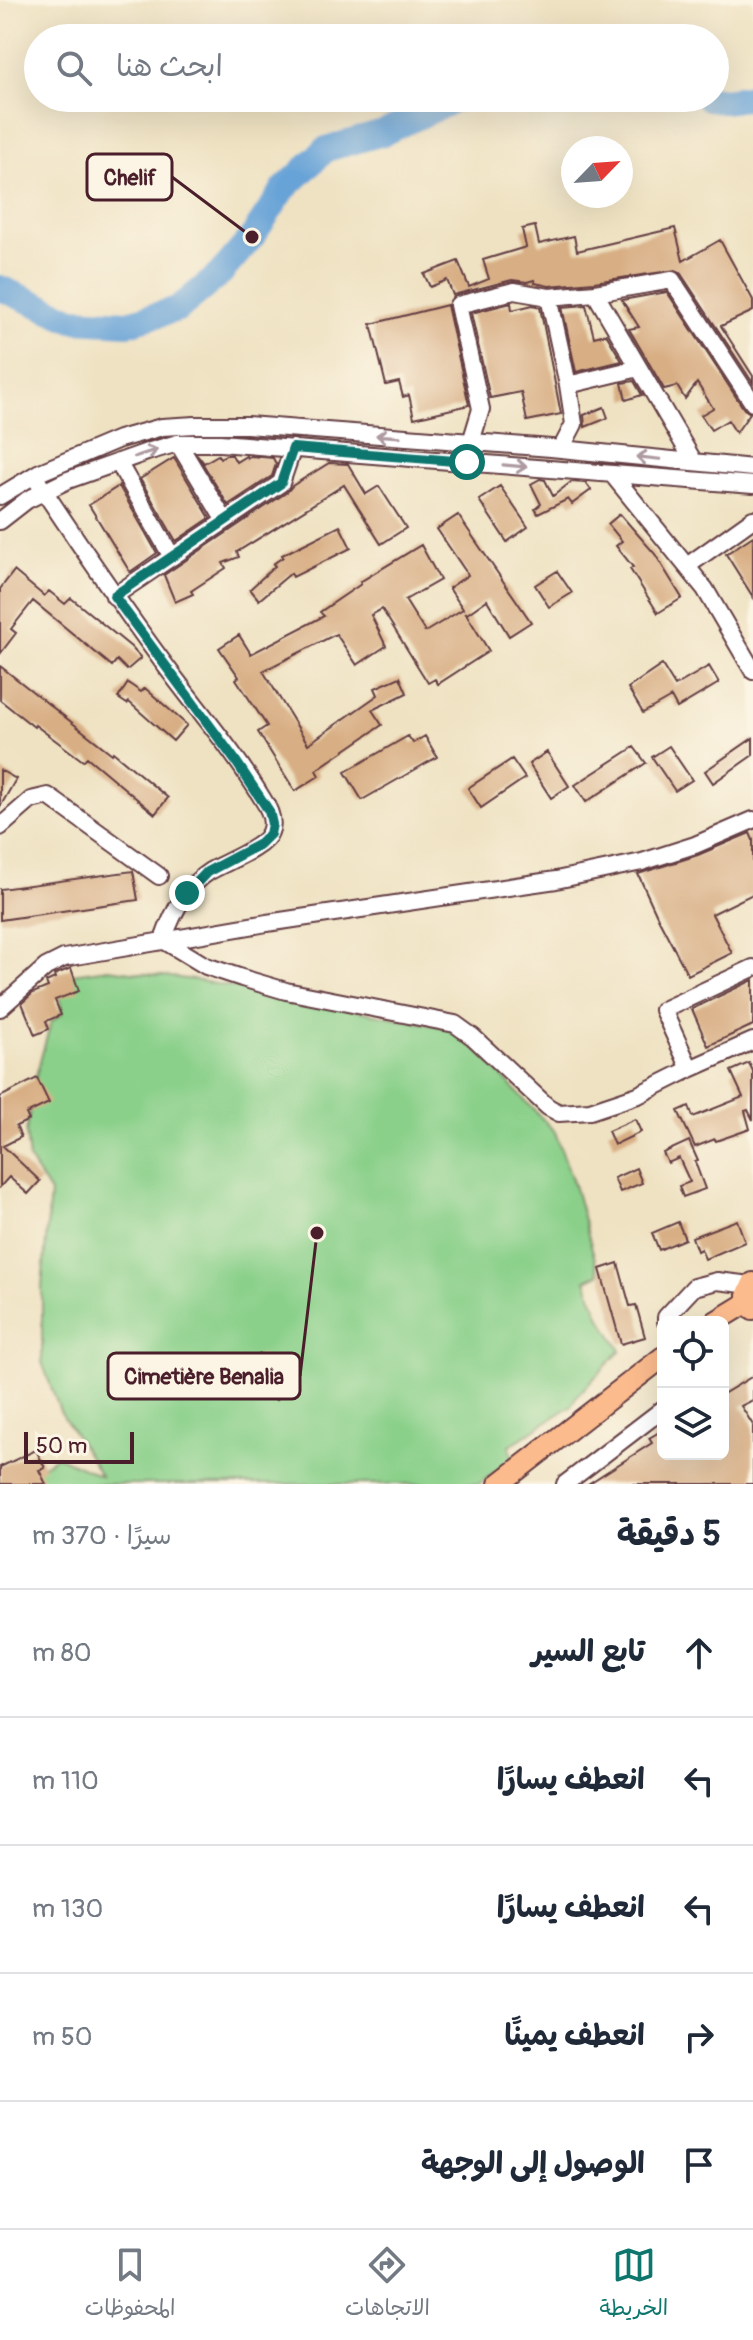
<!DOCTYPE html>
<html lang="ar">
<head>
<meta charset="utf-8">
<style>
  body { margin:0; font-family:Pangolin,"Playpen Sans Arabic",sans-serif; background:#f6f6f7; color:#1f2937; direction:rtl }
  .controls { position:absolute; right:24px; bottom:24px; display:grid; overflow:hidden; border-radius:12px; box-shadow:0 8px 32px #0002 }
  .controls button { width:72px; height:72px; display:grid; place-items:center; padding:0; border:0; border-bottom:2px solid #e0e1e3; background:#fff; color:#1f2937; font:40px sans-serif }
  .compass { position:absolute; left:561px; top:136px; width:72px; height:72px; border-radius:50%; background:#fff; box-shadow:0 8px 32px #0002; rotate:65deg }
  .scale { position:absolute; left:24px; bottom:20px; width:110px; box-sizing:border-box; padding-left:8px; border:4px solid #4a1f2b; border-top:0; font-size:22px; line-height:28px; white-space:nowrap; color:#4a1f2b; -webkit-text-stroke:6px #fcf5e5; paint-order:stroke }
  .stop { position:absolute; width:24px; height:24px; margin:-18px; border:6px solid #0f766e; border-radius:50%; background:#fff }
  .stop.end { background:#0f766e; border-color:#fff; box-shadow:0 2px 8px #0008 }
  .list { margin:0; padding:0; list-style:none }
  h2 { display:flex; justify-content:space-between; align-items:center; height:104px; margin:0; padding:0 32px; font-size:34px }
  h2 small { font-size:26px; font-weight:400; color:#747a83 }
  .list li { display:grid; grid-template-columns:52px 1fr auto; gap:24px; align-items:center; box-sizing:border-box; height:128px; padding:0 32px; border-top:2px solid #e0e1e3 }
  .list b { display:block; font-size:30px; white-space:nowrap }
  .list em { font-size:26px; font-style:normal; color:#747a83 }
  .icon { flex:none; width:44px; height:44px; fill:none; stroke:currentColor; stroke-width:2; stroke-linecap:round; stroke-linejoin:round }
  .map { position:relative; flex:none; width:753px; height:1484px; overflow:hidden; direction:ltr }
  .search { position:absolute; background:#fff; box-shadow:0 8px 32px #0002; left:24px; right:24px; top:24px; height:88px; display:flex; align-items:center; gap:20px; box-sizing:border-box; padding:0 28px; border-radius:44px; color:#747a83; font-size:30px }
  .sheet { height:744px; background:#fff }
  nav { display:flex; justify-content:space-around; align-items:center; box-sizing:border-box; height:112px; border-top:2px solid #e0e1e3; background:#fff; font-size:22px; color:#747a83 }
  nav a { display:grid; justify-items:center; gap:4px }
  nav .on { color:#0f766e }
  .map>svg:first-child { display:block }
  .green { fill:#8ad08a; stroke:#6a785a; stroke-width:2 }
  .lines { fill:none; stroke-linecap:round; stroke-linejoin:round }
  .river { stroke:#67a3d7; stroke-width:26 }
  .building { fill:#d8ae84 }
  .minor-casing { stroke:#633c42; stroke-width:20 }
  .major-casing { stroke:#633c42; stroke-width:24 }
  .minor { stroke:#fff; stroke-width:16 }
  .major { stroke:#fbbb8d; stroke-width:20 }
  .oneway { stroke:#ae9aa0 }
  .route { stroke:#0f766e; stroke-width:10 }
  .leader { fill:none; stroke:#4a1f2b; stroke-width:3 }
  .callout-dot { fill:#4a1f2b; stroke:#fcf5e5; stroke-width:3 }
  .callout { fill:#fcf5e5; stroke:#4a1f2b; stroke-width:3 }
  .callout-label { font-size:22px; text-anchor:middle; font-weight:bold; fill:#4a1f2b }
</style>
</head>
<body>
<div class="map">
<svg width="753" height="1484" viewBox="0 0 753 1484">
  <rect width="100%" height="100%" fill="#fcf5e5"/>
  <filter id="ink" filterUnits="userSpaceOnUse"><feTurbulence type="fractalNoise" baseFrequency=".0125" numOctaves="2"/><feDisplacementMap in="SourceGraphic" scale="16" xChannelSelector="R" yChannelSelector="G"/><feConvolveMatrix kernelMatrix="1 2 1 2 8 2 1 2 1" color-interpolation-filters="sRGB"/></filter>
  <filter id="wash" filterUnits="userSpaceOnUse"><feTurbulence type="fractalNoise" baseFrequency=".006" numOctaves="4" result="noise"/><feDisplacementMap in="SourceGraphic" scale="32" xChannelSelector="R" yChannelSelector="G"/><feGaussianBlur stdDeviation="1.8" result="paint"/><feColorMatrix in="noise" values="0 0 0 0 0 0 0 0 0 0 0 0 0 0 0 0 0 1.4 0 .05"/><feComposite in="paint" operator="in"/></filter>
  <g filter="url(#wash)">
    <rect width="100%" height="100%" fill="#efe2c2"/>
    <path class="green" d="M108,969l87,11 263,50 97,102 20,56 24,86 -13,6 13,35 22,35 -44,46 -6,10 -62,40 4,12 -34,26h-448l1,-11 25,-17 44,20 -41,-65 -18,-49v-75l8,-94 -21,-33 -3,-28 11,-60 14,-50 11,-8 -5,-38z"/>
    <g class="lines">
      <path class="river" d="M708,98l15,3 30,-4
        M0,288l73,32 55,3 50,-14 42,-35 32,-37 32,-48 42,-40 57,-16 76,-35"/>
    </g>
    <g id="blocks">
      <path class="building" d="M535,226l4,18 35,-8 3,15 98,-23 8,33 37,-21 33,60v11l-32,15 32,50v7l-72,-109 -5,-4 -82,12 -45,4 -14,-3 -1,-3 -7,2 -15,-2 -59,15 -6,-15 -17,7 -6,-13 34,-13 11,26 20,-8 -6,-19 43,-13 -4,-18z
        M667,292l77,117 6,4 -14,20 -8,-13 -17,10 -10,-15 12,-7 -16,-25 -12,16 -8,-13 -13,3 -35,-60 10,-2 -17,-27z
        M511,303l1,7 21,-5 7,2 21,107 -34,7 -6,-29 -31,6 -19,-85z
        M447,305l22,100 -55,13 -5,-23 -6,2 -4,-15 -13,3 -15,-61z
        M586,305l8,32 12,-3 16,27 -46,11 -14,-65z
        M634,381l8,14 -16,5 -4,-17z
        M604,407l4,11 -23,9 -1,-12z
        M197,454l7,9 14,-8 2,3 6,-3h6l4,7 10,-6 1,2 3,-2 23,2 3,6 -4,12 -44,29z
        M174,458l36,60 -34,23 -36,-62z
        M329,463l19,1 18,30 13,-8 27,42 -25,16 -37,-59 -107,67 2,5 -16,6 3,5 -35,23 2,3 -18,8 -11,-27 123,-83 5,-6z
        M540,479l5,1 8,16 18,-14 15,1 5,7 -19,14 -4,-5 -30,15 -3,-5 6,-5 -10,-20z
        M119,486l38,67 -27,19 -41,-67z
        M500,486l28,41 -21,15 -28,-42z
        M620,514l35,40 27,44 -24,15 -28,-44 3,-2 -17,-21 6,-5 -14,-17z
        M458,515l73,107 -22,14 -22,-36 -20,14 -2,-2 24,39 -51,33 -3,-5 -7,4 -46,-74 -11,6 15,31 -29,19 -21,-31 -73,37 45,73 70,-49 -3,-7 25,-11 7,16 -35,17 10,15 -66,45 3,6 -24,15 -37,-59 9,-6 -31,-47 3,-2 -20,-29 20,-13 12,19 73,-38 -4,-4 41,-28 -1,-2 61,-37 19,35 -35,20 20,32 38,-23 -14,-21 19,-13 -31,-46z
        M340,526l11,22 -58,29 -2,-4 -32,27 -9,-11 25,-23 -2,-2 10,-7 -1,-2z
        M753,536v61l-27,-43z
        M14,571l30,25 5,-5 16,13 6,-6 60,49 10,11 -14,12 -10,-10 -5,6 -79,-65 -22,28 5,4 -16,21v-65z
        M557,571l15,22 -23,14 -14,-22z
        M662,665l13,21 34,-20 10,17 -42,25 -6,-11 -28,16 -15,-25z
        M0,666l112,88 1,-2 55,46 -13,16 -68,-57 -4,4 -48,-36 -1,2 -34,-27z
        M128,683l13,9 4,-4 42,37 -14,16 -44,-39 -2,2 -9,-6z
        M408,736l5,7 12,-7 12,21 -75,43 -17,-28z
        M753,738v17l-40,28 -8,-12z
        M669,746l23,34 -17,11 -23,-34z
        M634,747l12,16 -60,39 -11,-17z
        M547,752l22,34 -18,12 -22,-34z
        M512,759l13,19 -44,30 -13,-20z
        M0,770l16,9 -16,28z
        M750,833l3,7v54l-41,20 20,39 -44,22 -29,-55 -21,-46 60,-19z
        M133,871l5,29 -138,20v-31z
        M71,968l8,23 -24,9 6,15 -15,6 3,8 -14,6 -13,-32 11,-10 15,-6 -2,-5 9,-4 -1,-3z
        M753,980v45l-45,21 -16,-37z
        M749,1063l4,8v49l-5,-10 -3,1 5,18 -34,12 -1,-2 -20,8 -17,-36 11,-5 4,11 50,-20 -12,-26z
        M37,1078l12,25 -23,11 3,6 -13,6 5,11 -18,9 37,35 -12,13 -19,-17 -9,10v-90z
        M635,1119l6,13 -27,13 -6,-14z
        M689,1141l9,20 -3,1 10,27 -22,8 -4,-11 11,-4 -11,-24 -11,5 -5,-10z
        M636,1168l6,15 -22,9 -6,-14z
        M737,1220l8,22 -40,17 -4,-10 -4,2 -5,-14z
        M678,1222l7,17 -26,11 -7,-17z
        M618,1263l12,43 6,-1 9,32 -24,7 -21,-75z
        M260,1354l31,31 -15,15 -31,-31z
        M753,1376v24l-12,6 12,19v59h-165l64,-41 -3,-5 14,-8v24h60v-60z
        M36,1450l9,18 -6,2 7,14h-46v-17z"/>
    </g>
  </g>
  <g filter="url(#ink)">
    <use href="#blocks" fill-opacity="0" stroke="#633c42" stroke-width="2"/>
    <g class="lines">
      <defs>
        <path id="minor" d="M595,293l99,169
          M549,297l19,88 6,39 -13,25
          M568,385l71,-17
          M471,442l10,-33 -23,-104 56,-14 35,6 46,-4 77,-13 81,123
          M178,443l47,78
          M118,462l54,95
          M612,474l93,115 48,82
          M34,476c41,62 83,124 128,185 32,44 72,90 100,137 6,9 13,23 8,34 -5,16 -45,30 -60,39 -24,15 -38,43 -47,69l43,26 36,12 44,13 169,33 18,13 75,70 11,6 31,-2 48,-16 52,-26
          M0,496l38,-23 81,-34 43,-12 33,-2h52l304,23 202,20
          M0,521l27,-21 41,-20 79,-28 31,-9h42l533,42
          M687,566l66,-47
          M114,596l167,-113 12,-35
          M0,827l31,-27 17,-4 111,80
          M753,968l-90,42 27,59 63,-28
          M0,1008l46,-41 18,-9 203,-35 289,-43 86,-18 53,-17 58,-25
          M666,1322v-5l28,-30 23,-6 34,4
          M565,1484l98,-75"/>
        <path id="major" d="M753,1283l-6,13 6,13
          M715,1322l33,-20
          M499,1484l164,-127"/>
      </defs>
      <use href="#minor" class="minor-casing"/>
      <use href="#major" class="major-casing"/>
      <use href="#minor" class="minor"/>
      <use href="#major" class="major"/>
    </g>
    <defs><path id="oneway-shaft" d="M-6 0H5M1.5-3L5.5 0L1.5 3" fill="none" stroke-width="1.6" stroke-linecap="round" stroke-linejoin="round" transform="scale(2)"/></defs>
    <g class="oneway">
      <use href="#oneway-shaft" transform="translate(388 436) rotate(-176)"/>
      <use href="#oneway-shaft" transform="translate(146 453) rotate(-18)"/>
      <use href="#oneway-shaft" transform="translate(648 458) rotate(-174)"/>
      <use href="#oneway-shaft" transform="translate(515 466) rotate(5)"/>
    </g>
  </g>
  <g class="lines" filter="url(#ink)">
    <path class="route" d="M187,893l20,-21 53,-28 10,-10 2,-10 -3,-13 -34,-51 -121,-164 167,-113 12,-35 174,14"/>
  </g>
  <path class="leader" d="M252 237L172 177M317 1233L300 1376"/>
  <g class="callout-dot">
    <circle cx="252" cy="237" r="8"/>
    <circle cx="317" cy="1233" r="8"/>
  </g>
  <g class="callout">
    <rect x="87" y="154" width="85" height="46" rx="8"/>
    <rect x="108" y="1353" width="192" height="46" rx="8"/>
  </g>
  <g class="callout-label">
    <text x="130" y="185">Chelif</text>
    <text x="204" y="1384">Cimetière Benalia</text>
  </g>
</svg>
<div class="controls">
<button><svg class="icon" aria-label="locate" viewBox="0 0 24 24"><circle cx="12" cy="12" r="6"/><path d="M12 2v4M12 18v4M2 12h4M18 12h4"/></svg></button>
<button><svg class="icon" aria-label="layers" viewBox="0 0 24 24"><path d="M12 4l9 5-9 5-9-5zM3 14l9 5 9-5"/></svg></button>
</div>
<svg class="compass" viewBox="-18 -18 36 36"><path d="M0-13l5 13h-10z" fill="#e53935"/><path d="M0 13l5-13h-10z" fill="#747a83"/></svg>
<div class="scale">50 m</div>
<div class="stop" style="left:467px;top:462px"></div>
<div class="stop end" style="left:187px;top:893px"></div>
<div class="search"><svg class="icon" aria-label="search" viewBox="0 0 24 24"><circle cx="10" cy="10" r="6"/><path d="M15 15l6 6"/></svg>ابحث هنا</div>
</div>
<section class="sheet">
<h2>5 دقيقة<small>سيرًا · 370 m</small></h2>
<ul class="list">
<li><svg class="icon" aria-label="ahead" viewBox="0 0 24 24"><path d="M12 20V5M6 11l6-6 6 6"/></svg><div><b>تابع السير</b></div><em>80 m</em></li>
<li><svg class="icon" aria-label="left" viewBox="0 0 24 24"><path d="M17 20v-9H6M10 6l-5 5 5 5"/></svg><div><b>انعطف يسارًا</b></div><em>110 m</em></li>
<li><svg class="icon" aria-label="left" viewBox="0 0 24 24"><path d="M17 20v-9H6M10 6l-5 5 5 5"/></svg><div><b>انعطف يسارًا</b></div><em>130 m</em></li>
<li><svg class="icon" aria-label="right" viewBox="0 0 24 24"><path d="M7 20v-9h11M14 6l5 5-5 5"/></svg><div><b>انعطف يمينًا</b></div><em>50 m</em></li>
<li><svg class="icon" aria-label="arrive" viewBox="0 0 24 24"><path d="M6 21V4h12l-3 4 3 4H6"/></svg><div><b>الوصول إلى الوجهة</b></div></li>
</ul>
</section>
<nav>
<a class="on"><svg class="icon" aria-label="map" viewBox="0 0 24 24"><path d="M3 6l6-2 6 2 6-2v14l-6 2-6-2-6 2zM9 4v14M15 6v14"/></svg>الخريطة</a>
<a><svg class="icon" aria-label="directions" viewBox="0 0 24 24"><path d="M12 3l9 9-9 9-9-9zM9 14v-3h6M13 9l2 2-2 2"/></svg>الاتجاهات</a>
<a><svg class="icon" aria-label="saved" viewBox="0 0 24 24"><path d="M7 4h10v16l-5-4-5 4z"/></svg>المحفوظات</a>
</nav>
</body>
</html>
